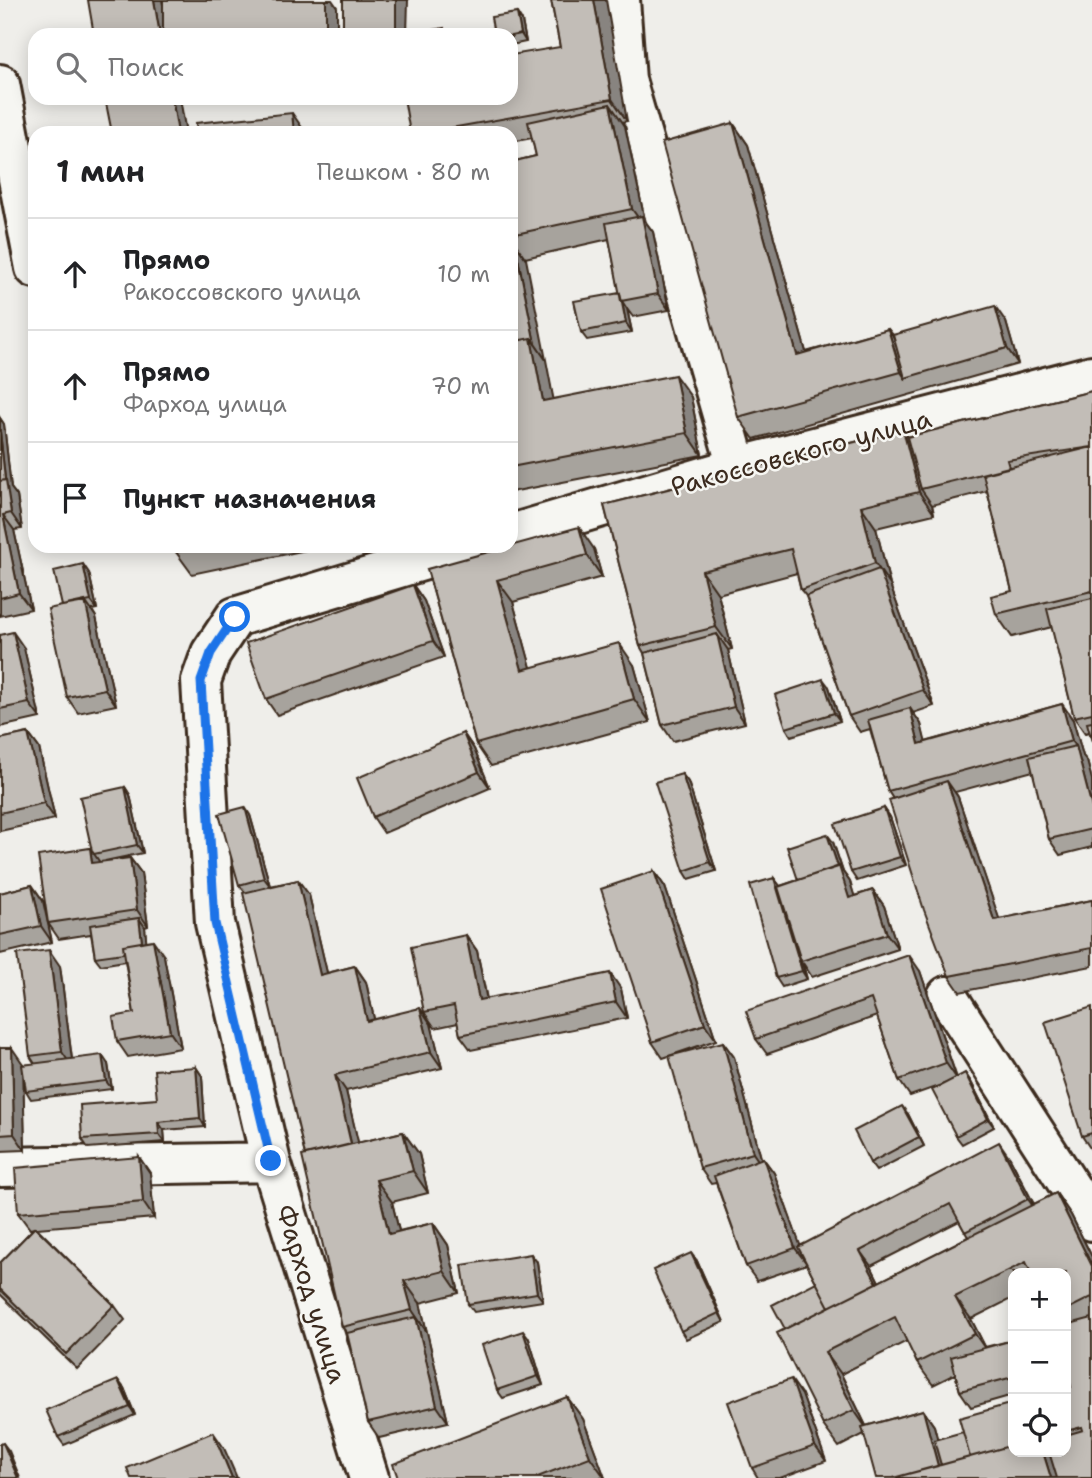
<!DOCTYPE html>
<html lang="ru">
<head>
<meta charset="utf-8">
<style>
  body { margin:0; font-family:"Shantell Sans",sans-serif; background:#f2f2f2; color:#202124 }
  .controls { position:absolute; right:21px; bottom:21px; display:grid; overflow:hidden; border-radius:14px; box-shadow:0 4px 18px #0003 }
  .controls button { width:63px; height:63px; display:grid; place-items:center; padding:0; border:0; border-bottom:2px solid #e0e0e0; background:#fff; color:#202124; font:35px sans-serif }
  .stop { position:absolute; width:21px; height:21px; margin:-16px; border:5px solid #1a73e8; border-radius:50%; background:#fff }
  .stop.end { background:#1a73e8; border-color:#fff; box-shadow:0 2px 7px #0008 }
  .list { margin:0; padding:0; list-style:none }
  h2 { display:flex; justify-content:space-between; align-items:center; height:91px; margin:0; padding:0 28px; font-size:30px }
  h2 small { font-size:23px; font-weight:400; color:#757577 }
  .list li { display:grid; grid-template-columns:46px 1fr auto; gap:21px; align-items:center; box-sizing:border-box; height:112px; padding:0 28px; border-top:2px solid #e0e0e0 }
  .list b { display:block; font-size:26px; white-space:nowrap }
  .list p { margin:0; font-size:23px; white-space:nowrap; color:#757577 }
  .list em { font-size:23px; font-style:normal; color:#757577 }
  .icon { flex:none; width:38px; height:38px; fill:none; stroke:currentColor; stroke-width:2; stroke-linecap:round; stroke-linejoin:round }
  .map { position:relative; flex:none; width:1092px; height:1478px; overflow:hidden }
  .search { position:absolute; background:#fff; box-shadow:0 4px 18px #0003; left:28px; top:28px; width:490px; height:77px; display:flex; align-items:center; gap:18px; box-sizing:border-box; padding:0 24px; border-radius:21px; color:#757577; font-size:26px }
  .panel { position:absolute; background:#fff; box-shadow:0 4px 18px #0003; left:28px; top:126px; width:490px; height:427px; border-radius:21px }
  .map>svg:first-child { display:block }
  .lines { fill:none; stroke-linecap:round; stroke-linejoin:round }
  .minor-casing { stroke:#3b2a1e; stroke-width:44 }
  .minor { stroke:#f6f6f2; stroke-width:38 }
  .wall { fill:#a7a39d; stroke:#3b2a1e; stroke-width:2; fill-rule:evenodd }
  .shaded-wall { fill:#888480; stroke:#3b2a1e; stroke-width:2 }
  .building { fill:#c2bdb7; stroke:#3b2a1e; stroke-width:2 }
  .route { stroke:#1a73e8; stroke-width:9 }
  .labels { text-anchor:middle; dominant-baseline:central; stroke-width:5; stroke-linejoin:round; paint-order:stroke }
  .street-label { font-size:26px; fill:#3b2a1e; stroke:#f6f6f2 }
</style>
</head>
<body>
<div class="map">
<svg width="1092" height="1478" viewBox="0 0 1092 1478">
  <rect width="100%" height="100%" fill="#efeeea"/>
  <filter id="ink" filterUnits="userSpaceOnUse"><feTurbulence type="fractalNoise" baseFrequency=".0143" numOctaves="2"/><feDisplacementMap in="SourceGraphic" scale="14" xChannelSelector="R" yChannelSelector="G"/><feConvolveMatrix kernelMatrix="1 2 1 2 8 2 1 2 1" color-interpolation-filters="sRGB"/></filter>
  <g filter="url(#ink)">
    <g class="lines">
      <defs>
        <path id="minor" d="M620,0l6,80 111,387
          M0,84l35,184
          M511,534l226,-67 355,-92
          M947,996l145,225
          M0,1167l271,-5
          M369,1478l-98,-316 -56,-239 -14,-242 10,-28 24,-36 237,-71"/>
      </defs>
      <use href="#minor" class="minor-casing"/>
      <use href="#minor" class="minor"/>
    </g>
    <path class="wall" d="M551,0l76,121 -5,1 3,4 20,95 8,11 16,78 -36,7 -6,-8 5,23 -45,8 -6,-8 39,-39 -11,-54 -84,19 28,141 138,-2 11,58 -191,37v-330l25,-6 -4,-18 -21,4v-9h-101l150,-86z
      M522,21l4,21 -15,3v-10z
      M733,123l15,22 58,207 82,-23 5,6 113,-13 12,42 -264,75 -16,-22z
      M1092,391v350l-3,-9 -4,1 -11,-16 -22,-90 -40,10 -16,-23 16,-23 -25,-100 -55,14 2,9 -58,14 14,57 44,121 -21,7 8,11 4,18 137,-38 11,16 10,36 4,5 5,19v67l-32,8 -11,-16 -16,-68 -78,21 3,5 41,122 93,-19v66l-132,26 -11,-16 -56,-177 -5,-8 -18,-62 -10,3 -11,-16 -43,-120 -5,-6 -4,-17 -79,21 14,55 -4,1 17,73 -72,18 -11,-16 -18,-72 -4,-7 -36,-141 299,-75 4,7z
      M0,418l4,6 7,64 6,8 5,33 -8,1 17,79 -31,7z
      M175,546h150l-133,28 -16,-22z
      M594,549l8,28 -89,25 18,66 103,-3 16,57 -159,44 -15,-22 -49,-175z
      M89,573l8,36 -5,1 4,7 20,88 -38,8 -11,-16z
      M413,585l11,16 20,56 -167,58 -11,-16z
      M0,635l24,13 16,70 -40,9z
      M829,687l11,34 -49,15 -5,-8z
      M28,733l11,15 16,71 -55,12v-92z
      M463,733l11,16 16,39 -106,45 -11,-16z
      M682,774l6,8 28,89 -27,8 -5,-8z
      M125,787l5,8 13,58 -38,8 25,-3 11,15 7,53 -3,1 1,14 18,15 17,92 -53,9 -11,-16 17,-28 -9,-52 -24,4 -6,-8 -4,-23 -32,5 -11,-16 4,19 -52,12v-61l32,-8 11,16 4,20 45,-70z
      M884,808l6,9 16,48 -49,16 -6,-9z
      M250,815l20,71 28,-6 11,15 18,78 28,-7 11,16 8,37 57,5 11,44 -96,23 12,52 45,-11 16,22 9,39 -36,9 7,29 34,-8 15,22 11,48 -39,10 28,119 -69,16 -11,-16 -21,-89 -5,-6 -37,-172 -60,-263 -6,-7z
      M833,842l10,30 7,10 4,14 19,-6 11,16 14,43 -86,28 -9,-14 4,16 -25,8 -6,-9 -2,-100 6,8 18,-6z
      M654,871l11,16 51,153 -53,18 -11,-16z
      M466,935l11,16 10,48 134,-10 6,29 -156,32 -11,-15 -2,-12 -23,5 -11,-16z
      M60,966l12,93 36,5 4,25 -81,10 -5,-8 -3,-17 2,76 -25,1v-103l23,16v1l12,-1 -5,-8z
      M920,971l37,107 8,-5 6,9 23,45 -32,17 -6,-8 -12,-52 -34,12 -11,-16 -22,-64 -110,38 -11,-15z
      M1092,1007v144l-10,-15z
      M723,1042l11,15 27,101h2l11,15 26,73 210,-88 24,46 22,-11 15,22 21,42v221l-228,-44 -25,13 -16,-22 -38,-96 31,-47 -9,-18 -50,17 -11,-15 -30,-83 -5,1 -11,-16zM959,1221l9,16 -89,45 -8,-16zM1013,1273h53v108l3,-1 2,7 -5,1v64h-53l-76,-13 -3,-13 -11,-16 -57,16 -25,-52 66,-33 10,22 16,22 22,-11 5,17 11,16 42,-12v-55l-28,7 -14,-28 42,-21z
      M196,1067l6,9 3,51 -41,3 1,12 -77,6 -6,-9 75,-40z
      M908,1114l16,32 -48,25 -6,-8z
      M139,1157l11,16 4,45 -117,10 77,77 11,15 -48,49 -77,-75v-31l34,-35 -4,1 -12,-16z
      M697,1261l27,61 -38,17 -5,-8z
      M537,1262l6,39 -69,11 -6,-8z
      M529,1339l14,46 -40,13 -6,-8z
      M124,1388l11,27 -71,30 -6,-8z
      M802,1395l24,66 -46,17h-22l-6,-10z
      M567,1397l16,22 22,59h-207z"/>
    <path class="shaded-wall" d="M154,0h8l7,35h-9z
      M326,0h6l5,7v28h-11z
      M396,0h12l-1,35h-11z
      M594,0h12l21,121 -15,-22z
      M517,13l5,8 4,21 -5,-8z
      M172,98h8l6,35h-8z
      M610,104l15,22 20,95 8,11 16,78 -11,-16 -14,-68 -12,-17z
      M292,113l11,16v4h-9z
      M733,123l15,22 65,232 -16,-22z
      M515,243l11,16 20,101 -11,-16z
      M622,301l5,8 5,23 -6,-9z
      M995,306l11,16 12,42 -11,-16z
      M888,329l16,22 1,27 -4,-6z
      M531,338l15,22 12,63 -15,-22z
      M675,375l16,22 11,58 -15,-22z
      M0,418l4,6 7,64 6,8 5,33 -11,-16 -5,-26 -6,-56z
      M903,430l16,22 2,37 11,16 2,9 -15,-22z
      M861,506l15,22 14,57 -15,-22z
      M3,515l11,15 17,79 -12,-16z
      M579,527l15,22 8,28 -15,-22z
      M83,564l6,9 8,36 -6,-8z
      M879,569l11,16 44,121 -11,-16z
      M702,571l16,23 14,55 -16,-22z
      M497,580l16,22 25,91 -16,-23z
      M413,585l11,16 20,56 -11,-16z
      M85,601l11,16 20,88 -11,-16z
      M13,632l11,16 16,70 -11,-15z
      M717,634l11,16 17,73 -11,-16z
      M619,643l15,22 16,57 -16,-23z
      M823,679l6,8 11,34 -6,-8z
      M1062,704l11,16 10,36 4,5 5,19v28l-16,-62 -4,-5z
      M910,708l11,16 9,36 -11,-16z
      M28,733l11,15 16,71 -11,-16z
      M463,733l11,16 16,39 -11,-16z
      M682,774l6,8 28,89 -6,-9z
      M947,781l11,16 47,139 -11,-16z
      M125,787l5,8 13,58 -6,-8z
      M245,807l5,8 20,71 -6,-8z
      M884,808l6,9 16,48 -6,-8z
      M827,834l6,8 10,30 7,10 10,32 -11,-16z
      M90,848l11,16 -9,-1z
      M130,858l11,15 7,53 -11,-16z
      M654,871l11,16 51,153 -11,-16z
      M774,878l6,8 21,75 6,18 -5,-8z
      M298,880l11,15 22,95 -11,-15z
      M32,885l11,16 9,41 -11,-16z
      M873,890l11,16 14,43 -11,-15z
      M139,918l6,9 3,31 -5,-8z
      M466,935l11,16 13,65 -11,-16z
      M153,940l11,16 17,92 -11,-16z
      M49,950l11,16 13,102 -11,-16z
      M909,955l11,16 37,108 -11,-16z
      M355,966l11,16 12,55 -11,-16z
      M610,973l11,16 6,29 -11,-16z
      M420,1008l11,16 11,44 -11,-16z
      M723,1042l11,15 30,112 -11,-16z
      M12,1048l11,16 2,86 -11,-16z
      M102,1055l6,9 4,25 -6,-8z
      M196,1067l6,9 3,51 -5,-9z
      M965,1073l6,9 23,45 -6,-8z
      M335,1075l11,16 18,76 -11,-16z
      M902,1106l6,8 16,32 -5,-9z
      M158,1122l6,8 1,12 -6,-8z
      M403,1132l16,22 9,39 -15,-22z
      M999,1142l11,16 29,57 -11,-16z
      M139,1157l11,16 4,45 -11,-16z
      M763,1158l11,15 33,91 -12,-16z
      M376,1180l16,22 13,54 -16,-22z
      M1056,1193l15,22 21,42v9z
      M433,1223l15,22 11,48 -15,-22z
      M860,1251l11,15 20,40 -11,-16z
      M691,1253l6,8 27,61 -5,-9z
      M531,1254l6,8 6,39 -6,-8z
      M404,1281l16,22 7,29 -15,-22z
      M955,1297l16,22 19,37 -15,-22z
      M416,1317l11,15 21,90 -11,-16z
      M523,1331l6,8 14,46 -5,-9z
      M825,1352l16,22 28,58 -15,-22z
      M791,1379l11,16 24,66 -11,-15z
      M118,1380l6,8 11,27 -5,-8z
      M567,1397l16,22 22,59 -15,-21z
      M923,1410l11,16 12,45 -8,-5z
      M213,1432l11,16 13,30h-5z
      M3,1443l6,8 11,27h-2z
      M1043,1452h7l10,26h-9z"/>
    <path class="building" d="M88,0h66l6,35h-66z
      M163,0h163v35h-163z
      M343,0h53v35h-53z
      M551,0h43l18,99 -189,34h-13l-6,-35h107v-43l49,-8z
      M517,13l4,21 -10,2 -17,-1 -3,-18z
      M444,28l1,7h-39z
      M105,98h67l6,35h-66z
      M610,104l22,105 -121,26v-73l25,-6 -8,-34z
      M292,113l2,20h-97l-1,-10z
      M733,123l64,232 91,-26 13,43 -163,45 -76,-274z
      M642,216l16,78 -37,7 -15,-78z
      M515,243l20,101 -4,-6 -20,4v-98z
      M620,293l6,30 -45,9 -7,-31z
      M995,306l12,42 -102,30 -12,-43z
      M531,338l12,63 132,-26 12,58 -176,34v-125z
      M1092,391v56l-85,13 2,7 -88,22 -14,-52z
      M903,430l16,62 -58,14 14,57 -74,27 -10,-41 -89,22 14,56 -76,19 -36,-141z
      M0,431l5,49 -5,1z
      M1092,447v144l-96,23 -5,-18 21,-5 -29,-117z
      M6,480l5,33 -8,2 16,78 -19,5v-117z
      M579,527l8,28 -90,25 25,90 97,-27 15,56 -158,45 -49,-175z
      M175,546h31l-30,6z
      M83,564l8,37 -29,5 -8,-35z
      M879,569l44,121 -74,26 -43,-120z
      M413,585l20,56 -167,58 -20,-56z
      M1092,598v115l-18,4 -27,-108z
      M85,601l20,88 -38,8 -19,-88z
      M13,632l16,71 -29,6v-74z
      M717,634l17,73 -72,18 -18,-72z
      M823,679l11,34 -48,15 -11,-33z
      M1062,704l10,37 -184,50 -20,-71 42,-12 9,36z
      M1092,722v19l-5,-18z
      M28,733l16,70 -44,10v-74z
      M463,733l16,39 -106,45 -16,-39z
      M1076,746l16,62v21l-43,10 -20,-82z
      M682,774l28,88 -26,9 -29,-89z
      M947,781l47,139 98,-20v48l-143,28 -25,-66 -35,-110z
      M125,787l12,58 -43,9 -2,-3 -12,-54z
      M245,807l19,71 -25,7 -20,-71z
      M884,808l16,49 -49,15 -16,-48z
      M827,834l11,33 -40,13 -11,-33z
      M90,848l2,15 38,-5 7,52 -89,13 -10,-67z
      M839,866l10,32 24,-8 14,44 -86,27 -23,-74z
      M654,871l51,153 -53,18 -51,-153z
      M774,878l28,93 -26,7 -26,-93z
      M298,880l22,95 35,-9 12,55 53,-13 11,44 -96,23 16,69 -46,11 -62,-262z
      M32,885l9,41 -41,9v-42z
      M139,918l3,24 -19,3 1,8 -29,4 -5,-32z
      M466,935l13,65 131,-27 6,29 -156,33 -6,-29 -30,6 -13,-65z
      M153,940l17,92 -53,9 -4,-24 21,-4 -11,-68z
      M49,950l13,102 -32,4 -13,-102z
      M909,955l37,108 -47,17 -28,-81 -115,40 -10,-28z
      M1092,1007v126l-10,3 -37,-114z
      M723,1042l30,111 -53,15 -31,-112z
      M0,1048h12l2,86 -14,1z
      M102,1055l4,26 -80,10 -4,-26z
      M196,1067l4,51 -42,4 1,12 -77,5 -2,-34 77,-6 -3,-29z
      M965,1073l23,46 -32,17 -24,-46z
      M902,1106l17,31 -49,26 -16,-32z
      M403,1132l10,39 -37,9 13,54 44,-11 11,48 -40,10 8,29 -70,17 -40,-171z
      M999,1142l29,57 -63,33 -15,-28 -90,47 17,32 -48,24 -31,-60z
      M139,1157l4,45 -125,11 -3,-45z
      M763,1158l32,90 -49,18 -32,-90z
      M1056,1193l36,73v31l-26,13v-37h-35l-5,-11 -71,35 20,37 -58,29 -22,-46 -70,35 29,58 -31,15 -46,-92z
      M35,1227l79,78 -48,49 -66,-65v-26z
      M691,1253l28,60 -38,18 -28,-61z
      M531,1254l6,39 -69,11 -6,-39z
      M816,1282l13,25 -44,22 -13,-24z
      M416,1317l21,89 -69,16 -21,-89z
      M1092,1318v160h-35l-8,-26h17v-17l17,-5 -1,-3 -16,4v-43l5,-1 -5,-21v-41z
      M523,1331l15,45 -41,14 -15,-45z
      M1013,1340v37l-53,14 -9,-34z
      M791,1379l24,67 -63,22 -24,-66z
      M118,1380l12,27 -72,30 -12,-27z
      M567,1397l23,60 -55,21h-137l-5,-14z
      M1013,1403v42l-43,12 -11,-39z
      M923,1410l15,56 -45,12h-17l-14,-51z
      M213,1432l19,46h-101l-4,-10z
      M963,1432l7,25 -29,8 -7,-25z
      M3,1443l15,35h-18v-34z
      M1013,1445v7h30l8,26h-158z"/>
  </g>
  <g class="lines" filter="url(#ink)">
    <path class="route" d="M235,617l-24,36 -10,28 14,242 56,238"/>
  </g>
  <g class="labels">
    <g class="street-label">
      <text transform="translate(801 452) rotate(-15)">Ракоссовского улица</text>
      <text transform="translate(312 1294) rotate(73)">Фарход улица</text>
    </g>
  </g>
</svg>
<div class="controls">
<button>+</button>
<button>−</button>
<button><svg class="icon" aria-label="locate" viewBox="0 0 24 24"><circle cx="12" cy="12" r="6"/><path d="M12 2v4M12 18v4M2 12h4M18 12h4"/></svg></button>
</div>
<div class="stop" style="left:235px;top:617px"></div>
<div class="stop end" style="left:271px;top:1161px"></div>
<div class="search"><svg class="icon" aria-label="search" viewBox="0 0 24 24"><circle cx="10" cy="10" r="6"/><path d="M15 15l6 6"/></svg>Поиск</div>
<section class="panel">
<h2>1 мин<small>Пешком · 80 m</small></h2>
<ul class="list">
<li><svg class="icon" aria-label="ahead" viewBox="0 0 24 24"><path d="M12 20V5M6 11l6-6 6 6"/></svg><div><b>Прямо</b><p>Ракоссовского улица</p></div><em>10 m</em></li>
<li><svg class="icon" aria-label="ahead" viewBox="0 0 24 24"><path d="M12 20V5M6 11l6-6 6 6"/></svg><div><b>Прямо</b><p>Фарход улица</p></div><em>70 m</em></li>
<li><svg class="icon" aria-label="arrive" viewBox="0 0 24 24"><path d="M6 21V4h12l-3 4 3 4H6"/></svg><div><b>Пункт назначения</b></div></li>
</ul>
</section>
</div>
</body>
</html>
